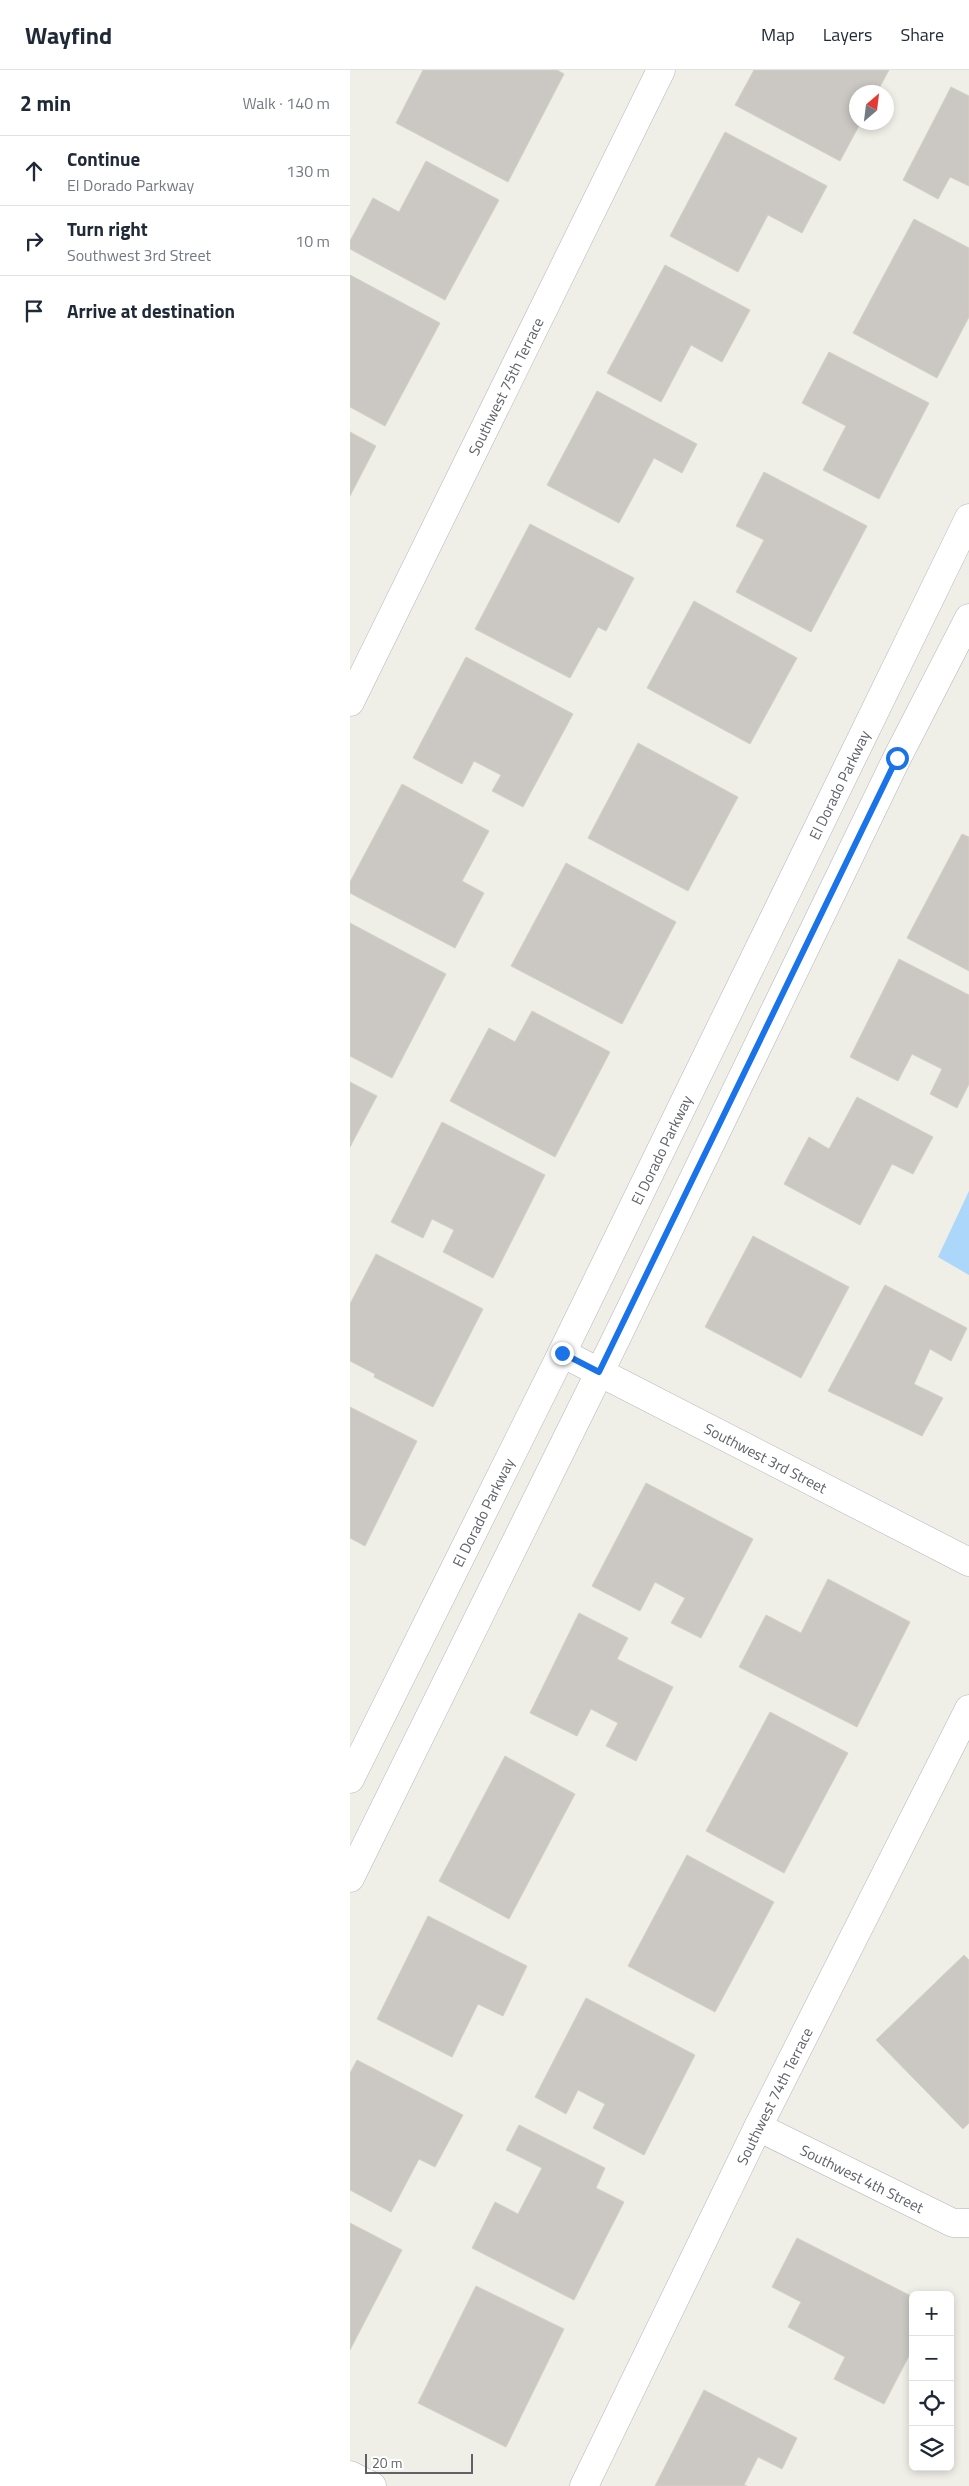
<!DOCTYPE html>
<html lang="en">
<head>
<meta charset="utf-8">
<style>
  body { margin:0; font-family:"Titillium Web",sans-serif; background:#f6f6f7; color:#1f2937 }
  .controls { position:absolute; right:15px; bottom:15px; display:grid; overflow:hidden; border-radius:8px; box-shadow:0 2px 8px #0003 }
  .controls button { width:45px; height:45px; display:grid; place-items:center; padding:0; border:0; border-bottom:1px solid #e0e1e3; background:#fff; color:#1f2937; font:25px sans-serif }
  .compass { position:absolute; left:499px; top:15px; width:45px; height:45px; border-radius:50%; background:#fff; box-shadow:0 2px 8px #0003; rotate:28deg }
  .scale { position:absolute; left:15px; bottom:12px; width:108px; box-sizing:border-box; padding-left:5px; border:2px solid #5e6166; border-top:0; font-size:14px; line-height:18px; white-space:nowrap; color:#5e6166; -webkit-text-stroke:4px #fff; paint-order:stroke }
  .stop { position:absolute; width:15px; height:15px; margin:-11px; border:4px solid #1a73e8; border-radius:50%; background:#fff }
  .stop.end { background:#1a73e8; border-color:#fff; box-shadow:0 1px 5px #0008 }
  .list { margin:0; padding:0; list-style:none }
  h2 { display:flex; justify-content:space-between; align-items:center; height:65px; margin:0; padding:0 20px; font-size:21px }
  h2 small { font-size:16px; font-weight:400; color:#747a83 }
  .list li { display:grid; grid-template-columns:32px 1fr auto; gap:15px; align-items:center; box-sizing:border-box; height:70px; padding:0 20px; border-top:1px solid #e0e1e3 }
  .list b { display:block; font-size:19px; white-space:nowrap }
  .list p { margin:0; font-size:16px; white-space:nowrap; color:#747a83 }
  .list em { font-size:16px; font-style:normal; color:#747a83 }
  .icon { flex:none; width:28px; height:28px; fill:none; stroke:currentColor; stroke-width:2; stroke-linecap:round; stroke-linejoin:round }
  .map { position:relative; flex:none; width:619px; height:2416px; overflow:hidden }
  header { display:flex; align-items:center; gap:30px; box-sizing:border-box; height:70px; padding:0 25px; background:#fff; border-bottom:1px solid #e0e1e3 }
  header strong { font-size:24px }
  nav { display:flex; gap:28px; margin-inline-start:auto; font-size:18px }
  main { display:flex }
  aside { flex:1; background:#fff }
  .map>svg:first-child { display:block }
  .water { fill:#acd6fa }
  .building { fill:#cbc8c4; stroke:#d4d0c5 }
  .lines { fill:none; stroke-linecap:round; stroke-linejoin:round }
  .minor-casing { stroke:#b4b6ba; stroke-width:29 }
  .minor { stroke:#fff; stroke-width:28 }
  .route { stroke:#1a73e8; stroke-width:6 }
  .labels { text-anchor:middle; dominant-baseline:central; stroke-width:4; stroke-linejoin:round; paint-order:stroke }
  .street-label { font-size:15px; fill:#5e6166; stroke:#fff }
</style>
</head>
<body>
<header>
<strong>Wayfind</strong>
<nav><a>Map</a><a>Layers</a><a>Share</a></nav>
</header>
<main>
<aside>
<h2>2 min<small>Walk · 140 m</small></h2>
<ul class="list">
<li><svg class="icon" aria-label="ahead" viewBox="0 0 24 24"><path d="M12 20V5M6 11l6-6 6 6"/></svg><div><b>Continue</b><p>El Dorado Parkway</p></div><em>130 m</em></li>
<li><svg class="icon" aria-label="right" viewBox="0 0 24 24"><path d="M7 20v-9h11M14 6l5 5-5 5"/></svg><div><b>Turn right</b><p>Southwest 3rd Street</p></div><em>10 m</em></li>
<li><svg class="icon" aria-label="arrive" viewBox="0 0 24 24"><path d="M6 21V4h12l-3 4 3 4H6"/></svg><div><b>Arrive at destination</b></div></li>
</ul>
</aside>
<div class="map">
<svg width="619" height="2416" viewBox="0 0 619 2416">
  <rect width="100%" height="100%" fill="#efeee7"/>
  <path class="water" d="M619,1121v84l-31,-18z"/>
  <path class="building" d="M73,0h134l7,4 -56,108 -112,-59z
    M404,0h135l-12,22h-20v30h4l-21,39 -105,-56z
    M601,17l18,9v90l-19,-9 -12,22 -35,-19z
    M375,62l102,54 -25,47 -34,-18 -30,57 -68,-36z
    M76,91l73,39 -54,100 -95,-51v-8l23,-43 26,14z
    M564,149l55,29v69l-32,61 -84,-45z
    M315,195l85,45 -28,52 -31,-17 -30,57 -54,-29z
    M0,205l90,48 -55,103 -35,-19z
    M479,282l100,51 -50,96 -56,-29 23,-44 -44,-23z
    M247,321l100,53 -15,29 -28,-15 -35,65 -72,-38z
    M0,362l26,14 -26,50z
    M414,402l103,54 -56,106 -75,-40 28,-52 -28,-14z
    M180,454l104,54 -28,53 -8,-4 -28,51 -95,-49z
    M344,531l103,57 -47,86 -103,-56z
    M116,587l107,57 -50,93 -31,-16 9,-16 -27,-14 -12,23 -49,-26z
    M288,673l100,54 -50,94 -100,-53z
    M52,714l87,47 -27,50 22,12 -29,55 -105,-55v-11z
    M612,764l7,3v134l-62,-33z
    M216,793l110,59 -54,102 -111,-58z
    M0,853l96,51 -54,104 -42,-22z
    M549,889l70,36v89l-12,24 -27,-14 12,-25 -30,-15 -14,27 -48,-24z
    M182,941l78,41 -55,105 -105,-56 39,-73 26,14z
    M0,1012l27,14 -27,51z
    M507,1027l76,40 -20,37 -21,-10 -32,61 -76,-41 25,-47 20,12z
    M92,1052l103,53 -52,103 -50,-26 11,-22 -22,-11 -9,19 -32,-16z
    M403,1166l96,51 -48,91 -96,-51z
    M26,1184l107,55 -50,98 -59,-30 1,-3 -25,-13v-57z
    M535,1215l82,43 -16,33 -21,-12 -16,35 29,14 -21,38 -94,-45z
    M0,1337l67,34 -52,105 -15,-8z
    M296,1413l107,56 -52,99 -30,-15 14,-25 -30,-16 -15,29 -48,-25z
    M478,1509l82,43 -53,105 -118,-60 27,-52 35,18z
    M229,1543l49,25 -11,21 56,28 -37,74 -30,-15 12,-23 -27,-14 -14,27 -47,-23z
    M420,1642l78,41 -64,120 -78,-42z
    M155,1686l70,38 -66,125 -70,-38z
    M337,1785l87,47 -59,110 -87,-46z
    M78,1846l99,50 -24,50 -25,-12 -26,53 -75,-38z
    M614,1885l5,5v163l-6,6 -87,-89z
    M236,1928l109,57 -51,100 -51,-27 12,-24 -27,-14 -12,24 -31,-17z
    M7,1990l106,55 -28,52 -16,-8 -28,53 -41,-22v-117z
    M169,2055l86,43 -9,20 28,14 -50,98 -102,-52 23,-46 23,12 24,-46 -36,-18z
    M0,2153l52,27 -52,100z
    M447,2168l116,59v51l-29,56 -50,-25 11,-22 -57,-30 13,-25 -29,-15z
    M126,2216l88,43 -58,118 -88,-44z
    M354,2320l93,48 -15,31 -24,-12 -14,28 3,1h-92z"/>
  <g class="lines">
    <defs>
      <g id="minor">
        <path id="s1" d="M0,632l311,-632"/>
        <path id="s2" d="M212,1283l407,209"/>
        <path id="s3" d="M0,1709l212,-426 407,-835"/>
        <path d="M0,1808l265,-537 282,-583 72,-140"/>
        <path id="s4" d="M408,2057l195,96h16"/>
        <path d="M0,2405l22,11"/>
        <path id="s5" d="M234,2416l174,-359 211,-418"/>
      </g>
    </defs>
    <use href="#minor" class="minor-casing"/>
    <use href="#minor" class="minor"/>
  </g>
  <g class="lines">
    <path class="route" d="M212,1283l37,19 298,-614"/>
  </g>
  <g class="labels">
    <g class="street-label">
      <text stroke="none"><textPath href="#s1" startOffset="352">Southwest 75th Terrace</textPath></text>
      <text stroke="none"><textPath href="#s3" startOffset="1108">El Dorado Parkway</textPath></text>
      <text stroke="none"><textPath href="#s3" startOffset="702">El Dorado Parkway</textPath></text>
      <text stroke="none"><textPath href="#s2" startOffset="229">Southwest 3rd Street</textPath></text>
      <text stroke="none"><textPath href="#s3" startOffset="298">El Dorado Parkway</textPath></text>
      <text stroke="none"><textPath href="#s5" startOffset="434">Southwest 74th Terrace</textPath></text>
      <text stroke="none"><textPath href="#s4" startOffset="116">Southwest 4th Street</textPath></text>
    </g>
  </g>
</svg>
<div class="controls">
<button>+</button>
<button>−</button>
<button><svg class="icon" aria-label="locate" viewBox="0 0 24 24"><circle cx="12" cy="12" r="6"/><path d="M12 2v4M12 18v4M2 12h4M18 12h4"/></svg></button>
<button><svg class="icon" aria-label="layers" viewBox="0 0 24 24"><path d="M12 4l9 5-9 5-9-5zM3 14l9 5 9-5"/></svg></button>
</div>
<svg class="compass" viewBox="-18 -18 36 36"><path d="M0-13l5 13h-10z" fill="#e53935"/><path d="M0 13l5-13h-10z" fill="#747a83"/></svg>
<div class="scale">20 m</div>
<div class="stop" style="left:547px;top:688px"></div>
<div class="stop end" style="left:212px;top:1283px"></div>
</div>
</main>
</body>
</html>
